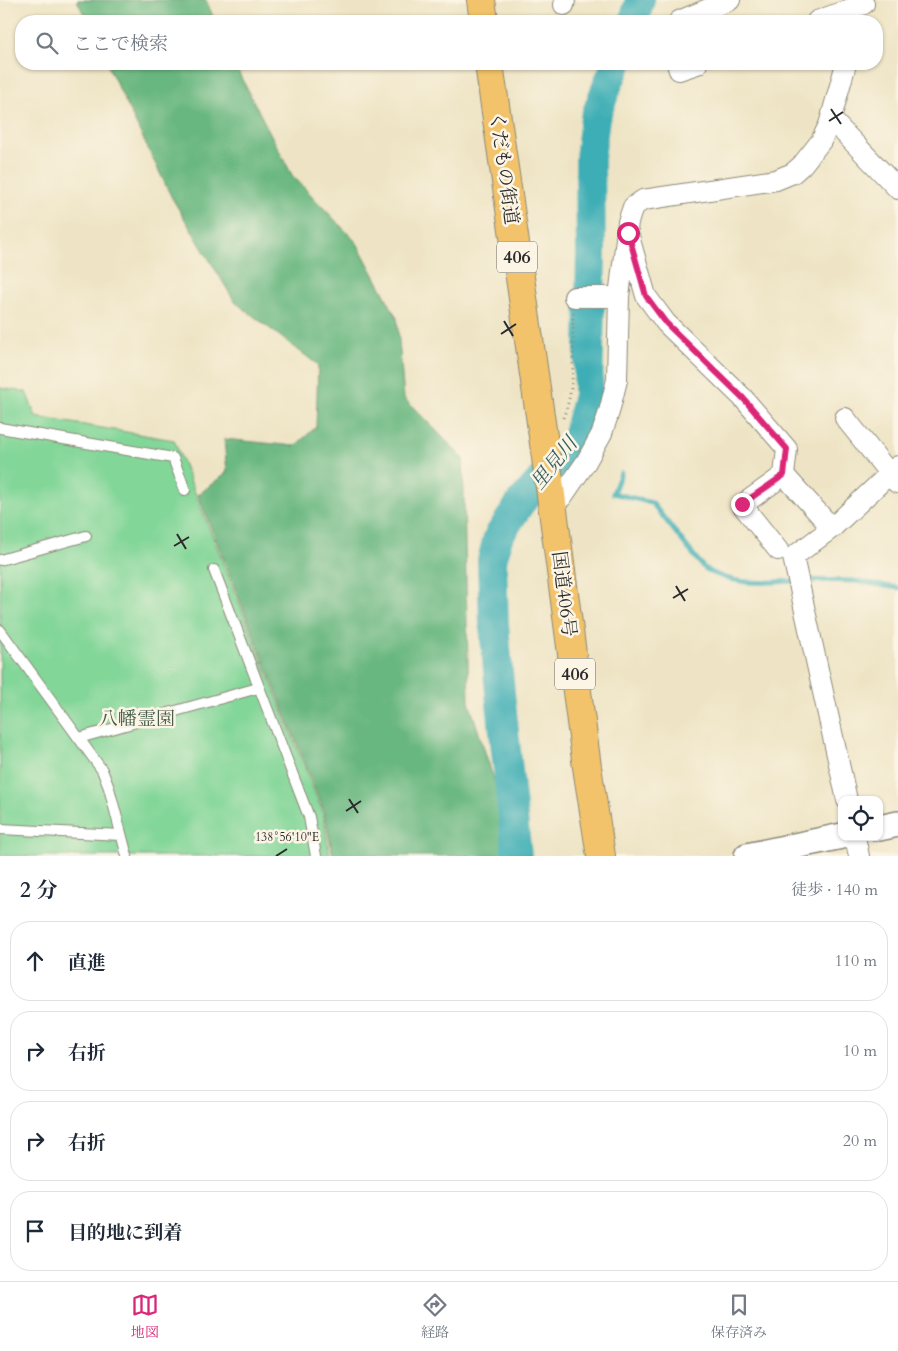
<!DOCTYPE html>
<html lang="ja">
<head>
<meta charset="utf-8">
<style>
  body { margin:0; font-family:Cardo,"Noto Serif JP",serif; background:#f6f6f7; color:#1f2937 }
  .controls { position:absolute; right:15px; bottom:15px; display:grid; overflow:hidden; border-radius:10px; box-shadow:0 1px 4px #0004 }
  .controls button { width:45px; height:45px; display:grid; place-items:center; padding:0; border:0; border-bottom:1px solid #e0e1e3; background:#fff; color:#1f2937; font:25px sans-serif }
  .stop { position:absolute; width:15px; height:15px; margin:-11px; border:4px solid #db2777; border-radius:50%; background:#fff }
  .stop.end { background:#db2777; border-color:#fff; box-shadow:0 1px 5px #0008 }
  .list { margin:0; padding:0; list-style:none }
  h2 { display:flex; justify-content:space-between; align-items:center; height:65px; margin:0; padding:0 20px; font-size:21px }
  h2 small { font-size:16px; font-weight:400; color:#747a83 }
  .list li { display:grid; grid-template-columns:32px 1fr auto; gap:15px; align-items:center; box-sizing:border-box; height:80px; margin:0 10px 10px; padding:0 10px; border:1px solid #e0e1e3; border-radius:20px }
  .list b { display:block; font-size:19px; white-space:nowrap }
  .list em { font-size:16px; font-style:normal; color:#747a83 }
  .icon { flex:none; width:28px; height:28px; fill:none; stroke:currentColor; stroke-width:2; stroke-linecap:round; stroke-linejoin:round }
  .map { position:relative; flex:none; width:898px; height:856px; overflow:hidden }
  .search { position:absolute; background:#fff; box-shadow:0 1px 4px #0004; left:15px; right:15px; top:15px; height:55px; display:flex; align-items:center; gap:12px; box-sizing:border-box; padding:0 18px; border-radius:20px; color:#747a83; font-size:19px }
  .sheet { height:425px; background:#fff }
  nav { display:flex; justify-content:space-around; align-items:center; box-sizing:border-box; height:70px; border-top:1px solid #e0e1e3; background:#fff; font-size:14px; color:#747a83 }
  nav a { display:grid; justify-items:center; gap:2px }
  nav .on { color:#db2777 }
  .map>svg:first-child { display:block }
  .green { fill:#82d698; stroke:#568062 }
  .forest { fill:#69b780; stroke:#4a7156 }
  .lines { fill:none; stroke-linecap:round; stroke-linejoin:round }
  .stream { stroke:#3caeb5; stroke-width:5 }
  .river { stroke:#3caeb5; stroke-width:30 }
  .service-casing { stroke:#8c8878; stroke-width:12 }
  .minor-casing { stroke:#8c8878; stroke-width:22 }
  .tertiary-casing { stroke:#8c8878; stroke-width:28 }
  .trunk-casing { stroke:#8c8878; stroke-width:30 }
  .path { stroke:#8c8878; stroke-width:3; stroke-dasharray:1 4; stroke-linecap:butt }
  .service { stroke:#fff; stroke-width:10 }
  .minor { stroke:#fff; stroke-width:20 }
  .tertiary { stroke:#fff; stroke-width:25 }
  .trunk { stroke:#f2c36a; stroke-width:28 }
  .route { stroke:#db2777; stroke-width:6 }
  .ticks { fill:none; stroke:#2b2b2b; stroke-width:2 }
  .labels { text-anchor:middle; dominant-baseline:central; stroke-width:5; stroke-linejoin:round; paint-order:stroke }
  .shield { fill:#fcf5e5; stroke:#6a6863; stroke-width:1 }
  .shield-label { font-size:18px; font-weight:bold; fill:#2b2b2b }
  .street-label { font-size:19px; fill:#2b2b2b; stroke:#fcf5e5 }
  .park-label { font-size:19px; fill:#455e4c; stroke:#fcf5e5 }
  .water-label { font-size:20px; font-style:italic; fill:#325f62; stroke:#fcf5e5 }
  .ticks-label { font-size:12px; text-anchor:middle; fill:#2b2b2b; stroke:#fcf5e5; stroke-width:5; stroke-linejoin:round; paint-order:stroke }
</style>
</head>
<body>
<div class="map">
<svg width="898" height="856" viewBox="0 0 898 856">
  <rect width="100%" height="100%" fill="#fcf5e5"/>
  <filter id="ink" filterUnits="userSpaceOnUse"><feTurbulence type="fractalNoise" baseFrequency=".02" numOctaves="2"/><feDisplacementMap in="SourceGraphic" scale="10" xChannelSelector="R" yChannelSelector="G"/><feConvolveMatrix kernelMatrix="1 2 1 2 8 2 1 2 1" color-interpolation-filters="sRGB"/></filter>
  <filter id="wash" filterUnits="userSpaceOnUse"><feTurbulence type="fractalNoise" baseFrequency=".0096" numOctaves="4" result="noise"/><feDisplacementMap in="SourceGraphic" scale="20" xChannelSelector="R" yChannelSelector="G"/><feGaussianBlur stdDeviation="1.12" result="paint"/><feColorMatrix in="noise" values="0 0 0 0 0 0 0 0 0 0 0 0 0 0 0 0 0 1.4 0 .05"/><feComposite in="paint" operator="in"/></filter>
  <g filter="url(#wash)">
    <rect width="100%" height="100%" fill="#eee4c5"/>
    <path class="green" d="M0,388l26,4 10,25 138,23 149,373 7,43h-330z"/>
    <path class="forest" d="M77,0h129l9,21h-128z
      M107,64h127l58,111 65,68 40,75 7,80 59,60 6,244 36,112 1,42h-173l-9,-45 -126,-316 29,-23 -3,-33 71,7 21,-19 2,-62 -83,-63 -63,-104z"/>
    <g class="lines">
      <path class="stream" d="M621,473l-8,20 39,10 52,65c28,18 57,15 89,13
        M802,580l52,1 44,7"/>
      <path class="river" d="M634,21l6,-21
        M517,856l-17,-163 -6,-68 -2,-64 6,-24 23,-35 55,-61 12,-45 3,-142 -1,-96 5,-40 14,-37 8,-17"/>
    </g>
  </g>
  <g filter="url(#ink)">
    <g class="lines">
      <defs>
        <path id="service" d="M0,428l173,30 12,32
          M0,560l86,-24
          M214,570l95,247 7,39
          M0,630l102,140 7,18 18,68
          M79,738l179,-50
          M0,829l121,6"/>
        <path id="minor" d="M564,5l1,-5
          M679,21l51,-21
          M817,21l47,-17
          M677,64l2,6 18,-6
          M831,119l67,70
          M628,233l18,63 20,27 77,75 44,51 -3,26 48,53 -39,29 54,243
          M574,297h45
          M845,418l52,65
          M553,506l9,-9 24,-35 16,-29 7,-21 8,-32 2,-83 9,-75 5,-15 10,-7 133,-20 17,-7 9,-8 19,-24 8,-16 17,-61
          M832,528l66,-62
          M778,550l-36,-45 42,-30
          M855,837l4,19"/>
        <path id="tertiary" d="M879,828l19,-4
          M747,856l95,-20"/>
        <path id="trunk" d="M481,0l3,21
          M489,64l56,386 42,317 14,89"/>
      </defs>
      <use href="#service" class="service-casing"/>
      <use href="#minor" class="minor-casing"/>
      <use href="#tertiary" class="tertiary-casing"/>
      <use href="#trunk" class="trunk-casing"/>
      <path class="path" d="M563,418c14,-34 9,-68 10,-105"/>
      <use href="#service" class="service"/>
      <use href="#minor" class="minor"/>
      <use href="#tertiary" class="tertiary"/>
      <use href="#trunk" class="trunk"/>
    </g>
  </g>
  <g class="lines" filter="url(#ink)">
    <path class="route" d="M628,233l18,63 20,27 77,75 44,51 -3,26 -42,29"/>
  </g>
  <path class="ticks" d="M831,109l10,15M829,121l14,-9M504,321l9,15M501,334l15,-10M177,534l9,15M174,546l15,-9M676,586l9,15M673,598l15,-9M349,799l9,14M346,811l15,-10M276,856l11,-7"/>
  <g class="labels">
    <g class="shield">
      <rect x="497" y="241.5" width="40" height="31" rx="4"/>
      <rect x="555" y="658.5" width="40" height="31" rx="4"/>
    </g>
    <g class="shield-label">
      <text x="517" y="257">406</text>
      <text x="575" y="674">406</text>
    </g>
    <g class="street-label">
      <text transform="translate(504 168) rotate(82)">くだもの街道</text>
      <text transform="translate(564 594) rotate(83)">国道406号</text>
    </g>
    <g class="park-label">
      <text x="137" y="719">八幡霊園</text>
    </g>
    <g class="water-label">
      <text transform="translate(554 463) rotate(-51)">里見川</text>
    </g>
  </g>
  <g class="ticks-label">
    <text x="287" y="841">138°56'10"E</text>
  </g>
</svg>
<div class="controls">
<button><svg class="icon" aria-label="locate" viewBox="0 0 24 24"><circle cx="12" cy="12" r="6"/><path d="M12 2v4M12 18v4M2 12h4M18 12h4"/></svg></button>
</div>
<div class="stop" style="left:628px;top:233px"></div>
<div class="stop end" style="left:742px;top:504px"></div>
<div class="search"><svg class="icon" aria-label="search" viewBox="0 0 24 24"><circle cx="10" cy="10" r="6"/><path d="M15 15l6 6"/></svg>ここで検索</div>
</div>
<section class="sheet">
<h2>2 分<small>徒歩 · 140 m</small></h2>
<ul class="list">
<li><svg class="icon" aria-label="ahead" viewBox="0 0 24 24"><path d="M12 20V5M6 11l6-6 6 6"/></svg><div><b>直進</b></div><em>110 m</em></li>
<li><svg class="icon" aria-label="right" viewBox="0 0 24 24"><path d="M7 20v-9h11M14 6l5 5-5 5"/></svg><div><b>右折</b></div><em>10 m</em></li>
<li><svg class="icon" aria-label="right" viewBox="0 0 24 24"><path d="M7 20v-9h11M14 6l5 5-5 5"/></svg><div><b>右折</b></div><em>20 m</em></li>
<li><svg class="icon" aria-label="arrive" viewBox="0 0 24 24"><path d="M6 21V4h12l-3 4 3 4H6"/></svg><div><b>目的地に到着</b></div></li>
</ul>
</section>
<nav>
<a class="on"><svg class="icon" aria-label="map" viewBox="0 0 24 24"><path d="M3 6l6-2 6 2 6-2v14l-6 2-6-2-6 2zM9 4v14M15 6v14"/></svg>地図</a>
<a><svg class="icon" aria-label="directions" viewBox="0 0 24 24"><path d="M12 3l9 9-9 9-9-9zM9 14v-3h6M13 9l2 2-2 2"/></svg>経路</a>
<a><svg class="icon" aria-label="saved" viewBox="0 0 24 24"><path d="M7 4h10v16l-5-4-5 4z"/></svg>保存済み</a>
</nav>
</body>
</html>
